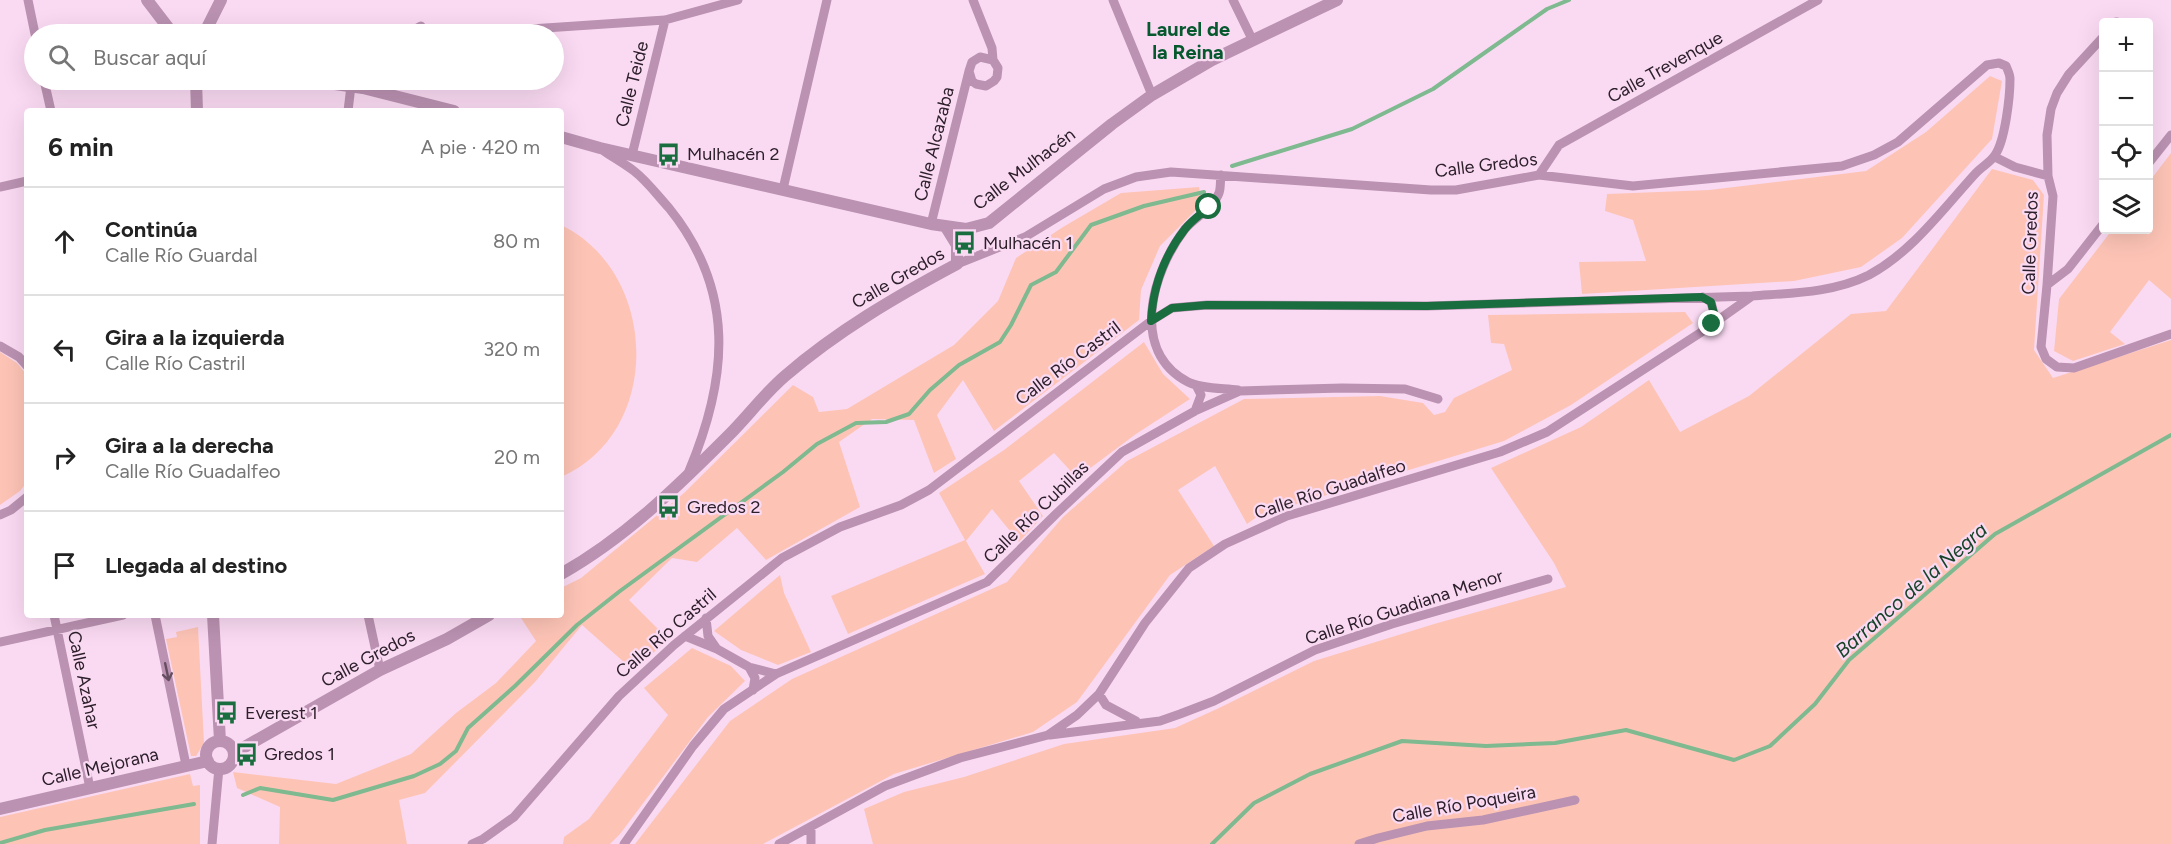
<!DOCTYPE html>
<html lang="es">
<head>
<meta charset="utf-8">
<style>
  body { margin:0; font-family:Figtree,sans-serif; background:#f2f2f2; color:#222 }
  .controls { position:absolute; right:18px; top:18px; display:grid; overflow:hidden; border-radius:6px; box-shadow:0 6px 24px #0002 }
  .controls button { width:54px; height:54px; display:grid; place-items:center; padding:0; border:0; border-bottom:2px solid #e0e0e0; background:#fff; color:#222; font:30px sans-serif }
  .stop { position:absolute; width:18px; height:18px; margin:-14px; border:4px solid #196d3e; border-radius:50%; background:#fff }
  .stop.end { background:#196d3e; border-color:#fff; box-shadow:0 2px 6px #0008 }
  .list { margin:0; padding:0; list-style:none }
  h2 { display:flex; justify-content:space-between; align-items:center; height:78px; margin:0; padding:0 24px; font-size:26px }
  h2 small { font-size:20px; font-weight:400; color:#767676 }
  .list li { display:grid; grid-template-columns:39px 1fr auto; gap:18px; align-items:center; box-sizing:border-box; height:108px; padding:0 24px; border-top:2px solid #e0e0e0 }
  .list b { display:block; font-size:22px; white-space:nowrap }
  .list p { margin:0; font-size:20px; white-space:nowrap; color:#767676 }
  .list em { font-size:20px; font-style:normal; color:#767676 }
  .icon { flex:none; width:33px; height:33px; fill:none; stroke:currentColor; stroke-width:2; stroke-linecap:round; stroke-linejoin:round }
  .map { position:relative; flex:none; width:2171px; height:844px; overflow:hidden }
  .search { position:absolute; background:#fff; box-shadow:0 6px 24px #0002; left:24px; top:24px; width:540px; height:66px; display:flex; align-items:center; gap:15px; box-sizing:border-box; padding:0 21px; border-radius:33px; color:#767676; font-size:22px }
  .panel { position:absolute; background:#fff; box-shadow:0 6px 24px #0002; left:24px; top:108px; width:540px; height:510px; border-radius:6px }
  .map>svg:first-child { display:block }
  .green { fill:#fdc4b6 }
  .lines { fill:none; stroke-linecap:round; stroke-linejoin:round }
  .stream { stroke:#7eb990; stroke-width:4 }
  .minor { stroke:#bb92b2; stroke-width:9 }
  .tertiary { stroke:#bb92b2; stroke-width:12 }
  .oneway { stroke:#664e61 }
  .route { stroke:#196d3e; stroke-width:8 }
  .labels { text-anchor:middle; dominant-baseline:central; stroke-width:4.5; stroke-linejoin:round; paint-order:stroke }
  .street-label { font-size:18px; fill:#2e202b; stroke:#fadaf3 }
  .poi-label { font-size:18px; fill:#2e202b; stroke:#fadaf3; text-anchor:start }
  .neighbourhood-label { font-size:20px; font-weight:bold; fill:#06582e; stroke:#fadaf3 }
  .water-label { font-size:20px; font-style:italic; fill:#164328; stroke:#fadaf3 }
</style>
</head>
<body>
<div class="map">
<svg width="2171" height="844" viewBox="0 0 2171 844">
  <rect width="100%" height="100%" fill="#fadaf3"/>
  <path class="green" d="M1990,76l12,5 -10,58 -90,99 -41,29 -67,14 -212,13 -3,-32 67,-1 -13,-41 -28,-9 2,-17 102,-4 157,-19 60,-39z
    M2171,153v146l-22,-19 -39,52 15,12 -52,17 -19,-10 5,-52 53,-69h36l1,-48z
    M1992,169l41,11 11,15 -10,155 19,28 118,-38v504h-1298l-9,-35 40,-17 60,-15 100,-33 111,-16 44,-20 95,-47 120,-37 132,-37 -12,-24 -63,-95 90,-41 68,-47 31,52 69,-36 102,-82 35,-3z
    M1199,187l3,17 -42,42 -19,44 -2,30 -145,111 -31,-51 -26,35 19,44 -22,14 -20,-53 -42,-1 -33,23 21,65 -94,53 -29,-32 -40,34 -25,-4 -43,42 39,39 -34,32 -52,-46 -47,57 -110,111 -26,7 8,44h-128l1,-37 -43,-19 -4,-16 103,12 75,-30 45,-41 40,-30 40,-42 -17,-26h42v-27l20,-10 103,-85 109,-108 20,12 6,15 28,-3 107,-64 44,-44 18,-43 47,-31 58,-34z
    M561,225c98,47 103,207 0,252z
    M1685,312l8,11 -122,82 -67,36 -246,75 -11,8 -32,-58 -37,24 36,56 -44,29 -93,127 -44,30 -139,42 -131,70h-128l95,-123 62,-42 215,-97 56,-65 64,-56 117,-62 136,-3 43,7 11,12 11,-3 9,-14 58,-28 -8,-26 -13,-1 -3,-28z
    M1144,342l19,32 27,25 -54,35 -59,44 -23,-25 -35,28 24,35 -24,26 -27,-33 -26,32 19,33 -137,60 -17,-38 134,-56 -26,-47 65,-43z
    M0,352l17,11 10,12v107l-7,9 -20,14z
    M780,575l4,18 27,59 -33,13 -37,-15 -27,-19z
    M198,627l6,116 -8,13h-5l-25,-117 11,-2 -1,-5z
    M692,648l39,18 14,15 -37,36 -88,117 -10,10h-47l1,-7 25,-18 79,-104 -24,-27z
    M190,774l3,12 7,-1v59h-200v-27z"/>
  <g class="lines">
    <path class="stream" d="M1232,166l120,-37 81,-40 114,-80 22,-9
      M243,795l17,-7 73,12 81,-24 26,-12 16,-13 12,-23 47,-42 62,-61 43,-34 163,-119 34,-28 39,-21 30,-1 23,-8 21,-24 29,-25 41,-23 11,-17 20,-40 25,-13 35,-47 53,-19 60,-14
      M0,843l45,-13 149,-26
      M1212,844l42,-41 56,-29 92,-33 84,5 69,-3 71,-13 108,30 36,-14 45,-42 34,-44 146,-126 176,-99"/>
    <path class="minor" d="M28,0l7,34
      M973,0l19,48 1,12 5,8 -1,9 -3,4 -8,5 -10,-2 -4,-3 -3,-10 3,-9 8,-5 13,3
      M1113,0l39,95
      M1233,0l20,41
      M2116,22h1
      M407,34l14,-8
      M457,34l208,-14 73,-20
      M2104,36l-35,38 -12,19 -6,16 -4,26 1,41 5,20 -6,89 -6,62 5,12 11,8 17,1 97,-34
      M44,80l7,31
      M348,111l3,-25 3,-6
      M604,151c10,7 21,13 30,20 13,10 24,25 35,37 67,83 59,170 20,263
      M632,155l33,-135
      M1995,157l20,10 33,9
      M2148,164l23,-29
      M1221,175c-1,5 0,13 -2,18 -6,16 -24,24 -34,36 -33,43 -56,122 3,153 14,7 35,6 50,8
      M1539,175l20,-30 259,-145
      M0,187l27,-6
      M783,189l44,-189
      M931,224l38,-153
      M2047,285l21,-16 36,-46
      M1703,297l8,5 3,12 -2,10
      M0,346l19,11 8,9
      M1195,411l6,-16 -5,-10
      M0,515l11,-5 16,-13
      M54,615l36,173
      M155,615l31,150
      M368,615l12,55
      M706,618l2,18 9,13
      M685,636l32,13 32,18 27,7
      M0,642l123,-27
      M749,667l6,11 -2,12
      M1099,694l7,11 30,16
      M1050,735l110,-14 20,-7 34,-13 101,-51 77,-26 156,-45
      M212,844l7,-76
      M472,844l11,-5 31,-22 105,-121 55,-51 108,-87 58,-31 61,-22 28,-15 222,-169 21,-13 35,-3 220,1 325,-10c39,-3 81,-3 117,-21 43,-23 74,-66 106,-101 6,-7 16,-12 20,-19 10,-14 15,-58 15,-76 0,-5 -2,-8 -4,-13l-7,-3 -12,2 -89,77 -24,13 -32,11 -209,20 -94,-11 -83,15h-25l-260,-18 -35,5 -32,12 -79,48 -68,27
      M624,844l69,-98 31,-37 52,-35 211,-92 69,-68 66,-62 73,-41 45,-20 102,-3 63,1 33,10
      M779,844l106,-58 75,-28 88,-23 29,-20 22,-21 46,-71 44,-55 36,-24 62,-28 213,-64 47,-20 153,-99 52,-37
      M811,844v-17
      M1359,844l19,-6 49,-12 56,-6 92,-20"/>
    <path class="tertiary" d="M147,0l26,34
      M204,34l17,-34
      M196,80l1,31
      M307,80l56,8 91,23
      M561,137l39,11 331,76 35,5 23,-6 123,-99 40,-29 60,-35 125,-60
      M561,574c64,-36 116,-87 168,-139 19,-19 36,-42 56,-59 52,-45 112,-80 172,-112v-19l-11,-18
      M213,615l7,126
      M206 755a14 14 0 1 1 28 0a14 14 0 1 1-28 0Z
      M234,753l146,-83 67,-31 42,-24
      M0,809l208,-48"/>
  </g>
  <defs><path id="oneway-shaft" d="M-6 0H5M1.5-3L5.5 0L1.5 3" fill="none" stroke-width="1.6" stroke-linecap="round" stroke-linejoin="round" transform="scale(1.5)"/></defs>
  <use class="oneway" href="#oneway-shaft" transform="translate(167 672) rotate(78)"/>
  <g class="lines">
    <path class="route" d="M1209,207c-8,7 -18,14 -24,22 -21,27 -32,58 -34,92l21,-13 35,-3 220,1 275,-9 9,5 3,12 -2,10"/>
  </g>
  <defs>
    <symbol id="bus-bare" viewBox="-9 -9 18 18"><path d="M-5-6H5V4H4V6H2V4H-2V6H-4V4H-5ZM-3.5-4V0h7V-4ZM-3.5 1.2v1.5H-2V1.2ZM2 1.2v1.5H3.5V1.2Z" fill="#196d3e" stroke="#fadaf3" stroke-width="2.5" paint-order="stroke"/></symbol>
  </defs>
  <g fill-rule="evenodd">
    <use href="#bus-bare" x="652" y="138" width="33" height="33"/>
    <use href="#bus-bare" x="948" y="226" width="33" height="33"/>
    <use href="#bus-bare" x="652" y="490" width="33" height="33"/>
    <use href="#bus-bare" x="210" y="696" width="33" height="33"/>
    <use href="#bus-bare" x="230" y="738" width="33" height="33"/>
  </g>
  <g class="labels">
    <g class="street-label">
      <text transform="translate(1665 67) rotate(-29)">Calle Trevenque</text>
      <text transform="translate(632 84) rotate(-76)">Calle Teide</text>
      <text transform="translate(934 144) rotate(-76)">Calle Alcazaba</text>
      <text transform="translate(1486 165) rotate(-7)">Calle Gredos</text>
      <text transform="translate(1024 169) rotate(-37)">Calle Mulhacén</text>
      <text transform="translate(2030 243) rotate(-88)">Calle Gredos</text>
      <text transform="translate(898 278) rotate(-30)">Calle Gredos</text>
      <text transform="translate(1068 363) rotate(-37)">Calle Río Castril</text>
      <text transform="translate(1330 489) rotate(-18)">Calle Río Guadalfeo</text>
      <text transform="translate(1036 512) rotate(-44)">Calle Río Cubillas</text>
      <text transform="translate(1404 607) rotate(-18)">Calle Río Guadiana Menor</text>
      <text transform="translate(666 633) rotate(-41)">Calle Río Castril</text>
      <text transform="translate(368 658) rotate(-28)">Calle Gredos</text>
      <text transform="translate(84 680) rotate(78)">Calle Azahar</text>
      <text transform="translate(100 767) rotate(-13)">Calle Mejorana</text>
      <text transform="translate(1464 804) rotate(-10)">Calle Río Poqueira</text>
    </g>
    <g class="poi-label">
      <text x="687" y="154">Mulhacén 2</text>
      <text x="983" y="243">Mulhacén 1</text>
      <text x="687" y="507">Gredos 2</text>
      <text x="245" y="713">Everest 1</text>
      <text x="264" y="754">Gredos 1</text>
    </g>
    <g class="neighbourhood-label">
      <text x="1188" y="29">Laurel de<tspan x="1188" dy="23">la Reina</tspan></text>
    </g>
    <g class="water-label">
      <text transform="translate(1911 590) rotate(-41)">Barranco de la Negra</text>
    </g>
  </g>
</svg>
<div class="controls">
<button>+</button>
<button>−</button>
<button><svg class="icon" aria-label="locate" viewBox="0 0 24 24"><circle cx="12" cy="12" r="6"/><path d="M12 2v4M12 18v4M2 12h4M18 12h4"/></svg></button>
<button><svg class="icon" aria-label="layers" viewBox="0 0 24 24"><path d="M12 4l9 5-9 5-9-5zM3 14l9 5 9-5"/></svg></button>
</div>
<div class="stop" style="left:1209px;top:207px"></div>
<div class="stop end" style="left:1712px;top:324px"></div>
<div class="search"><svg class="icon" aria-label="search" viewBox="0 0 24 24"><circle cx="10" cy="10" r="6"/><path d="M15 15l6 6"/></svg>Buscar aquí</div>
<section class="panel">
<h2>6 min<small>A pie · 420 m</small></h2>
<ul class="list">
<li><svg class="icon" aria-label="ahead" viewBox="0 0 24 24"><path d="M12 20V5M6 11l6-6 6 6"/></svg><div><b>Continúa</b><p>Calle Río Guardal</p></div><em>80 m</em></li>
<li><svg class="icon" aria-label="left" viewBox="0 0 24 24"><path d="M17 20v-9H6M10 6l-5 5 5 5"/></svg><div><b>Gira a la izquierda</b><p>Calle Río Castril</p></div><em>320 m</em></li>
<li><svg class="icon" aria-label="right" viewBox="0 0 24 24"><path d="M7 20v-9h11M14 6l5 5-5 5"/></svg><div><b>Gira a la derecha</b><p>Calle Río Guadalfeo</p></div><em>20 m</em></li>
<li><svg class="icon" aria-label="arrive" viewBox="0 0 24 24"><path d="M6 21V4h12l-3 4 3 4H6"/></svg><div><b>Llegada al destino</b></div></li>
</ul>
</section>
</div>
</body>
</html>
